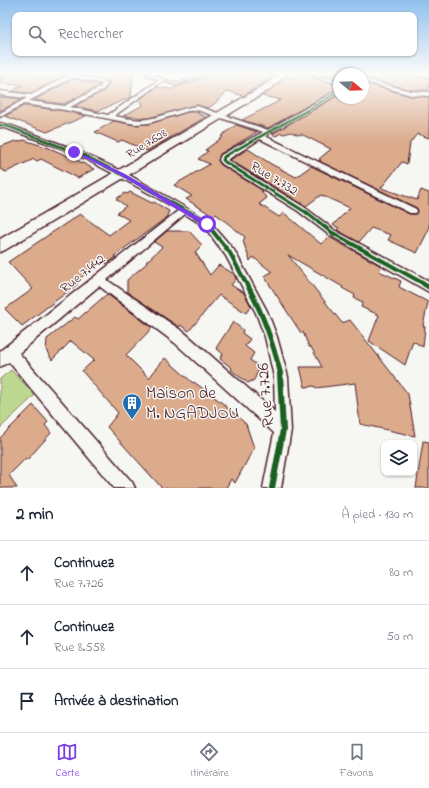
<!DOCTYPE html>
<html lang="fr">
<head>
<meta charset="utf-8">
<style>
  body { margin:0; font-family:"Indie Flower",sans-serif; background:#f2f2f3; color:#1f2937 }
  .controls { position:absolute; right:12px; bottom:12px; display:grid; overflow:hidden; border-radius:8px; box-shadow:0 1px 3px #0004 }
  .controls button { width:36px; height:36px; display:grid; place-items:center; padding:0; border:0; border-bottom:1px solid #e0e1e3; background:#fff; color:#1f2937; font:20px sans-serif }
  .compass { position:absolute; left:333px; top:68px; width:36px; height:36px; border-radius:50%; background:#fff; box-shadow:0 1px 3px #0004; rotate:109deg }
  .stop { position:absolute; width:12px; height:12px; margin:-9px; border:3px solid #7c3aed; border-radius:50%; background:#fff }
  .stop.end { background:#7c3aed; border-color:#fff; box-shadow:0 1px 4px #0008 }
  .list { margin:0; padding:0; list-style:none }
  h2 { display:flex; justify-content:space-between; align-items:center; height:52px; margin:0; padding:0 16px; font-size:17px }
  h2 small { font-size:13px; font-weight:400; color:#747a83 }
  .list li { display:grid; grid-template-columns:26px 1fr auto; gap:12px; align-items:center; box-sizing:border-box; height:64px; padding:0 16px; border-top:1px solid #e0e1e3 }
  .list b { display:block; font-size:15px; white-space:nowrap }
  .list p { margin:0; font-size:13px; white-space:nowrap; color:#747a83 }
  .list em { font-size:13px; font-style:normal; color:#747a83 }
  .icon { flex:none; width:22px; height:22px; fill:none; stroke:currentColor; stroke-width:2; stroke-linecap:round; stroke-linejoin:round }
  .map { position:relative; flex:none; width:429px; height:488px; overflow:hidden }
  .search { position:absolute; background:#fff; box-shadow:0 1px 3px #0004; left:12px; right:12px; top:12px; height:44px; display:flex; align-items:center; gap:10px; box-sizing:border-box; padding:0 14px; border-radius:8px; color:#747a83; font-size:15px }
  .sheet { height:244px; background:#fff }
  nav { display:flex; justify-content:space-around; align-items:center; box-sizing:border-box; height:56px; border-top:1px solid #e0e1e3; background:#fff; font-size:11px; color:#747a83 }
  nav a { display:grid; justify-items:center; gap:2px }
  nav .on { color:#7c3aed }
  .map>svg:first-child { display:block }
  .green { fill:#bdd991; stroke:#847c5e }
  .building { fill:#dbab8c; stroke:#4a1f2b }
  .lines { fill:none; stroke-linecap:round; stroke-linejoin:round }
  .minor-casing { stroke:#4a1f2b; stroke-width:3 }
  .secondary-casing { stroke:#4a1f2b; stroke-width:3 }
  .minor { fill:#f6f6f2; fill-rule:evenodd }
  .secondary { fill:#f6f6f2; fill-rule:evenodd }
  .cycleway-far5-casing { stroke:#f6f6f2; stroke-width:3.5 }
  .cycleway-far4-casing { stroke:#f6f6f2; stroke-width:4 }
  .cycleway-far3-casing { stroke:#f6f6f2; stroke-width:5 }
  .cycleway-far2-casing { stroke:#f6f6f2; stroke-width:6 }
  .cycleway-far1-casing { stroke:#f6f6f2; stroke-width:8 }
  .cycleway-casing { stroke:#f6f6f2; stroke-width:9 }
  .cycleway-far5 { stroke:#1b5e20; stroke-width:2 }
  .cycleway-far4 { stroke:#1b5e20; stroke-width:2.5 }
  .cycleway-far3 { stroke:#1b5e20; stroke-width:3 }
  .cycleway-far2 { stroke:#1b5e20; stroke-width:4 }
  .cycleway-far1 { stroke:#1b5e20; stroke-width:5 }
  .cycleway { stroke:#1b5e20; stroke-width:6 }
  .route { fill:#7c3aed }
  .labels { text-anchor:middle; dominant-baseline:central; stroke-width:3; stroke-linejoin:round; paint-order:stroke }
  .far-street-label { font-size:12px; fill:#4a1f2b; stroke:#f6f6f2 }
  .street-label { font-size:14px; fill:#4a1f2b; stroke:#f6f6f2 }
  .near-poi-label { font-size:17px; fill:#4a1f2b; stroke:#f6f6f2; text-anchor:start }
  .near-street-label { font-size:17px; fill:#4a1f2b; stroke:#f6f6f2 }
</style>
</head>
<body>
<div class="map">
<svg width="429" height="488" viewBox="0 0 429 488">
  <rect width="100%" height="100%" fill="#f6f6f2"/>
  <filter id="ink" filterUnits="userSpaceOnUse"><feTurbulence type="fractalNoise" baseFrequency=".025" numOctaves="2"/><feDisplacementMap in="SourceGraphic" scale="8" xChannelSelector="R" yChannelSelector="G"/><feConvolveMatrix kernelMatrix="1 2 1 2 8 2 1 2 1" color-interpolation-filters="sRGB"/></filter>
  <g filter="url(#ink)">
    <path class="green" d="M11,370l24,25 -35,33v-49z"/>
    <path class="building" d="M6,74h27l6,4 19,-4 7,1 -34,18 -19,-2 11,-6 -23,-1v-4l7,-3 -2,-1z
      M113,74h20l-2,23 -33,14 -24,-5 30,-15 5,-7 -1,-2 -22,-6z
      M215,74l24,1 3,-1h35l-34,22 -15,-5 -15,14 -5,3 -11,-3 -49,13 -25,-2 20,-11 -3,-6 17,-12 14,2z
      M301,74l38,11v3l-71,40 -26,-8 39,-20 -19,-4 24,-19 7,1 3,-3z
      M328,74h88l1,2 12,2v12h-18l-48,-12v-4h-24v5l-15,-3z
      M73,79l27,6 -36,19 -30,-4z
      M363,83l48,13 18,1v41l-12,-4 -7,9 -3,21 -5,-2 -21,26 36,12 4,-10 8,3v36l-12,24 -29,-13 3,-5 -20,-7 -12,14 -22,-12 2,-2 -6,-3 17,-17 -29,-13 -15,11 -76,-46 18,-11 23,15 25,13 15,-11 98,48h7l2,-2 -1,-4 -98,-47 2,-1 -2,-1 12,-10 -30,-15 -2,1 -8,-3 -7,2 -3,-1 -5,3 -4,-2 67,-39v3h24z
      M0,97h1l21,2 -22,12z
      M24,106l41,5 21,5 -39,16 -42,-16z
      M188,112h11l-2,1 9,4 -59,34 -25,-11 -4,2 -23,-10 19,-11 21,4 14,-1z
      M236,125l21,7 -37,22 -2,7 3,4 44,27 -3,-1 -1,1 6,6 -8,6 20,13 5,-4 37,31 8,-7 52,29 -2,5 22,10 -2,6 29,15 -5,24 2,1 -2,20 -10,-6 -8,24 -36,-24 10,-26 -18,-8 2,-5 -9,-4 1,-3 -13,-7 1,-1 -55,-32 54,68 8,-3 58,74 7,42 -55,-12 -5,-41 -39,5 -2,-2 -9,1 -5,-20h22l-11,-20h-2l-6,-15 -2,1 -37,-57 8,-4 -19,-15 -3,4 -7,-20 2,-4 -29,-23 -3,2 -27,-17 6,-3 -18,-11 36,-21 -12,-5 10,-8 -3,-1 18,-13 -2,-1z
      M24,140l25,8 24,10 21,11 -16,9 -37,-19 -4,2 -3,-2 -28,13 -6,-3v-22l15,-6 3,1z
      M130,192l22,11 2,-1 15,9 -3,7 -52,38 2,1 -9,7 -4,-3 -27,20 2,3 -56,42 -17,-17 28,-20 -25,-27 72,-48 29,21 20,-15 -12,-7 9,-7 -10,-7 9,-6 2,1z
      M167,231h22l13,14 -7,7 15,23 9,-10 15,9 2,5 -5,6 13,8 7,13 -5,7 -27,-18 -30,36 -9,-6 -1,2 -52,-35v-12l20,-17 -1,-1 16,-15 -8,-5z
      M107,294l45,34 -26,27 23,23 16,-20 28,25 1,-1 27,20 25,22 8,24 -19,35 -4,-4 -5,9h-64l-55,-61 11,-14 -36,-42 12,-11 -23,-19 -19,19 -6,-10 1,-11 28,-22 3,2z
      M233,322l10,8 -1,3 8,6 -5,7 9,7 -4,7 10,7 -6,13 -6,3 -17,-13 1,-2 -12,-9 3,-5 -7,-6z
      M33,405l15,17 -3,3 6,8 -24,27 -1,-2 -17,17 8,13h-17v-50z
      M423,441l6,1v46h-13z"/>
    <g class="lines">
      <defs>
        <path id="minor" d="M1,74h4l-5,5z
          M68,74h5l35,9 -5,7 -33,17 38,8 51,-35 -14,-6c11,0 20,8 31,8 9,1 20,-8 30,-8l-30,11 -13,-4 -49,35c12,2 23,5 34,3 17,-3 32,-11 49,-13l71,24 71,-41v4l-74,43 151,73 1,2 -1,2h-6l-150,-74 -33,21 77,47 30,23 95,51v11l-101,-58 -30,-23 -76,-47 -3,-4 2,-5 42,-23 -66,-22 -9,1 -39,12 -14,1 -70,-14 -41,-6 -24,13v-4l27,-15 -27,-3v-4l31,4 38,-20zM73,77l30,7 -4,4 -35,18 -35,-5z
          M305,74h6l28,7v3z
          M417,74l12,1v2l-12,-2z
          M363,79l48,12 18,1v4l-18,-1 -48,-14z
          M0,123l12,3 64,24 48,22 86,50 24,28 33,61 10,26 11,40 3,53 -10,58h-18l11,-55 -99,-90 -76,-57 -80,67 113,129 3,6h-21l-105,-126 -9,5v-16l179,-141 -61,-34 -46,-24 -64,-23 -8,-2zM185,214l19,12 22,30 30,57 9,24 9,40 1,35 -90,-79 -78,-53z"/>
        <path id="secondary" d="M280,74h7l-18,16 -264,160 -5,2v-13l263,-153z"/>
      </defs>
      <use href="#minor" class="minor-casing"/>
      <use href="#secondary" class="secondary-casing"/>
      <use href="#minor" class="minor"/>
      <use href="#secondary" class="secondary"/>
      <defs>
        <path id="cycleway-far5" d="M306,111l33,-20"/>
        <path id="cycleway-far4" d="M0,125l10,2 75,29
          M225,156l83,-46"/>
        <path id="cycleway-far3" d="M83,155l38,19 69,39
          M227,155l-3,2 -1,3 2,2 82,51"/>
        <path id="cycleway-far2" d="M189,212l18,12 23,29 17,32
          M306,212l25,20 95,53"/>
        <path id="cycleway-far1" d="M247,284c17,33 25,56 34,91
          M424,284l5,3"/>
        <path id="cycleway" d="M272,488l11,-58 -3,-56"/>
      </defs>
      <use href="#cycleway-far5" class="cycleway-far5-casing"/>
      <use href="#cycleway-far4" class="cycleway-far4-casing"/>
      <use href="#cycleway-far3" class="cycleway-far3-casing"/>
      <use href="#cycleway-far2" class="cycleway-far2-casing"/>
      <use href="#cycleway-far1" class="cycleway-far1-casing"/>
      <use href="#cycleway" class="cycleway-casing"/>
      <use href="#cycleway-far5" class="cycleway-far5"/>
      <use href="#cycleway-far4" class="cycleway-far4"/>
      <use href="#cycleway-far3" class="cycleway-far3"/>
      <use href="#cycleway-far2" class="cycleway-far2"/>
      <use href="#cycleway-far1" class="cycleway-far1"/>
      <use href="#cycleway" class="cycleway"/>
    </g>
  </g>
  <linearGradient id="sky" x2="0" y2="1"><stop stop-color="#90c0ee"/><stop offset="0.52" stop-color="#fbfbf9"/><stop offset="1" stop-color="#fbfbf9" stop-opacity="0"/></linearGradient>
  <rect width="429" height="142" fill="url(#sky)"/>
  <path class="route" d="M73,151h3l47,22 87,51 -1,2h-4l-85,-51 -47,-23z"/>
  <defs>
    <symbol id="building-pin" viewBox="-11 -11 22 30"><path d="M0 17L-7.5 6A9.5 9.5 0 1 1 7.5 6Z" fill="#1f6fb2" stroke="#f6f6f2"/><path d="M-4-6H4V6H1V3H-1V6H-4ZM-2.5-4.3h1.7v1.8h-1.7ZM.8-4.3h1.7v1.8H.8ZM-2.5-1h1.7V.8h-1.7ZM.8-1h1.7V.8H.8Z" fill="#fff"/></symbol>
  </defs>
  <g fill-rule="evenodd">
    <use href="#building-pin" x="121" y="392" width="22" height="30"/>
  </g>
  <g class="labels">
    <g class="far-street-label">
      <text transform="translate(147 144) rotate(-31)">Rue 7.628</text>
    </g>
    <g class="street-label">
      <text transform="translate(274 179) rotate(31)">Rue 7.732</text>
      <text transform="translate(83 274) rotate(-39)">Rue 7.442</text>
    </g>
    <g class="near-poi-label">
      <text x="146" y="393">Maison de<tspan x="146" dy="20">M. NGADJOU</tspan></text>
    </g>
    <g class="near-street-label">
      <text transform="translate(266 395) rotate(-95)">Rue 7.726</text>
    </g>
  </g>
</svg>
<div class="controls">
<button><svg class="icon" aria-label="layers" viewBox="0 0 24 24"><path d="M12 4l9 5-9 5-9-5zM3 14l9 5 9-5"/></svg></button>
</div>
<svg class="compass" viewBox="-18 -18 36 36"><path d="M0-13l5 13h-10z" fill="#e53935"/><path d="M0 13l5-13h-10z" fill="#747a83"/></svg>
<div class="stop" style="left:207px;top:224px"></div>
<div class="stop end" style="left:74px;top:152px"></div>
<div class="search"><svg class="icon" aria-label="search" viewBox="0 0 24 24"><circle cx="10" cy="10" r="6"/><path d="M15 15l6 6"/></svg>Rechercher</div>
</div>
<section class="sheet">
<h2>2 min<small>À pied · 130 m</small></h2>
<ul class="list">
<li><svg class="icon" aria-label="ahead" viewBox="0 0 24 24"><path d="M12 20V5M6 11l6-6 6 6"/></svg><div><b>Continuez</b><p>Rue 7.726</p></div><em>80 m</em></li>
<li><svg class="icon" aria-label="ahead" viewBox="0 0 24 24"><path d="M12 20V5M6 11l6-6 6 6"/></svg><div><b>Continuez</b><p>Rue 8.558</p></div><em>50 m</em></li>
<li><svg class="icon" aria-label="arrive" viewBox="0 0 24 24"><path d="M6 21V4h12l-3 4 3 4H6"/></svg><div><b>Arrivée à destination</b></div></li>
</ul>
</section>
<nav>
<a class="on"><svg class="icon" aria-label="map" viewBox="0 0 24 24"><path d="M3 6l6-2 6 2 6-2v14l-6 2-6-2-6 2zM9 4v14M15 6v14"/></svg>Carte</a>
<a><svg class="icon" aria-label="directions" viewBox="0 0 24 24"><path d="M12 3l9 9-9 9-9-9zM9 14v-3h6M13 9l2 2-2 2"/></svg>Itinéraire</a>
<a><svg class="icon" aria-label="saved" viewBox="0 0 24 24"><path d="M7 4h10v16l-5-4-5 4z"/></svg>Favoris</a>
</nav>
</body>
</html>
